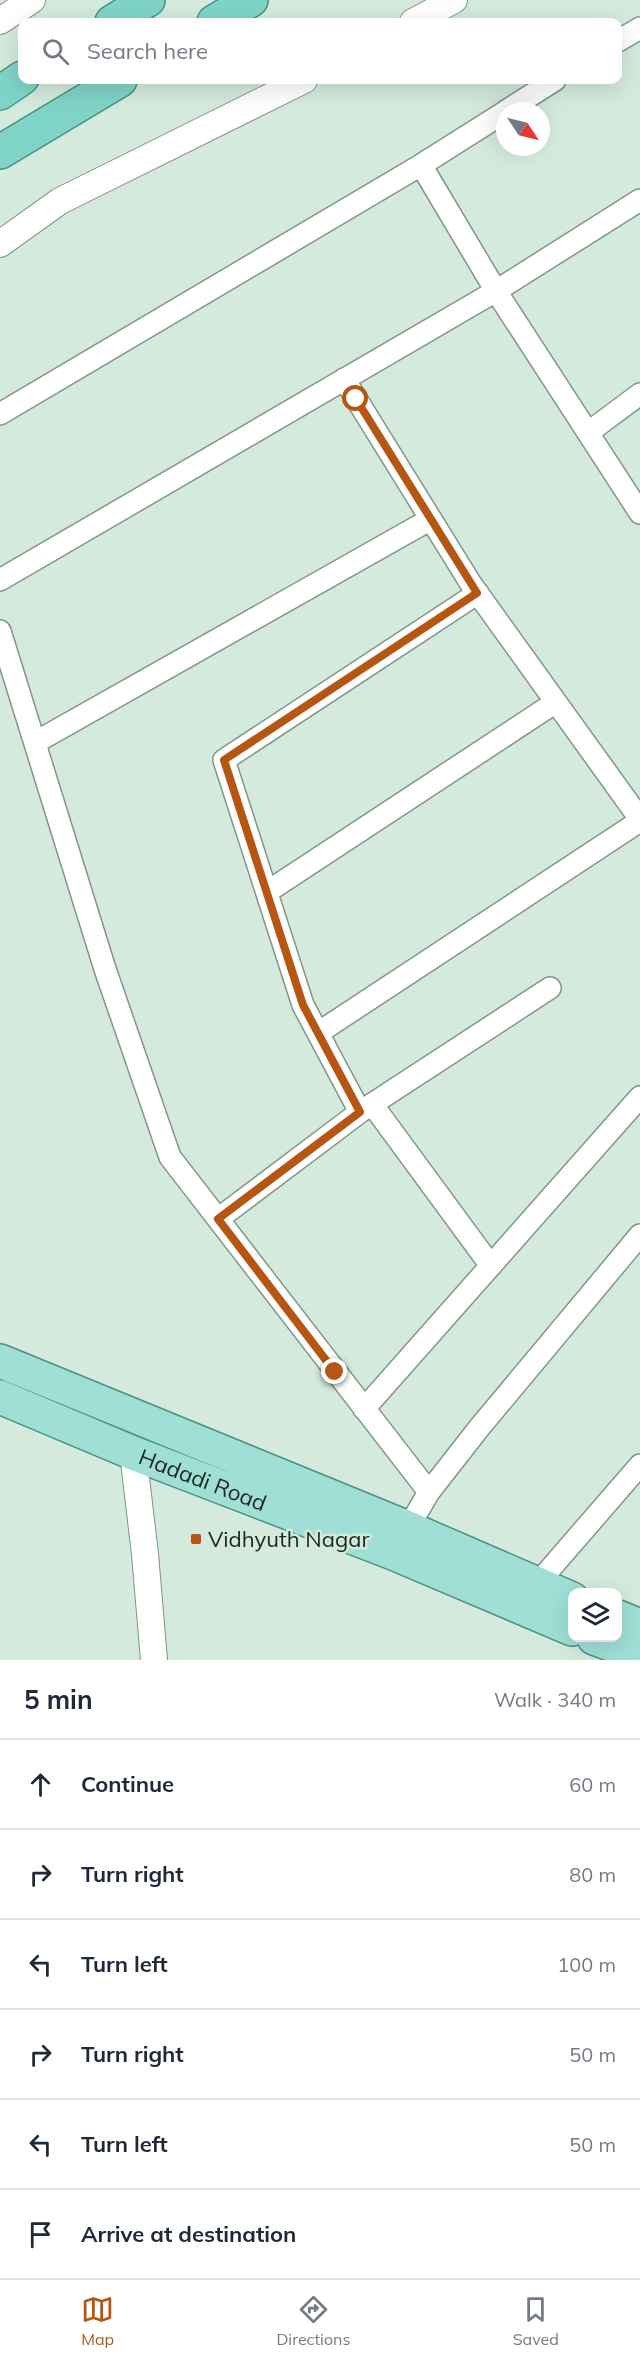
<!DOCTYPE html>
<html lang="en">
<head>
<meta charset="utf-8">
<style>
  body { margin:0; font-family:Mulish,sans-serif; background:#f2f2f3; color:#1f2937 }
  .controls { position:absolute; right:18px; bottom:18px; display:grid; overflow:hidden; border-radius:12px; box-shadow:0 6px 24px #0002 }
  .controls button { width:54px; height:54px; display:grid; place-items:center; padding:0; border:0; border-bottom:2px solid #e0e1e3; background:#fff; color:#1f2937; font:30px sans-serif }
  .compass { position:absolute; left:496px; top:102px; width:54px; height:54px; border-radius:50%; background:#fff; box-shadow:0 6px 24px #0002; rotate:125deg }
  .stop { position:absolute; width:18px; height:18px; margin:-14px; border:4px solid #b75613; border-radius:50%; background:#fff }
  .stop.end { background:#b75613; border-color:#fff; box-shadow:0 2px 6px #0008 }
  .list { margin:0; padding:0; list-style:none }
  h2 { display:flex; justify-content:space-between; align-items:center; height:78px; margin:0; padding:0 24px; font-size:26px }
  h2 small { font-size:20px; font-weight:400; color:#747a83 }
  .list li { display:grid; grid-template-columns:39px 1fr auto; gap:18px; align-items:center; box-sizing:border-box; height:90px; padding:0 24px; border-top:2px solid #e0e1e3 }
  .list b { display:block; font-size:22px; white-space:nowrap }
  .list em { font-size:20px; font-style:normal; color:#747a83 }
  .icon { flex:none; width:33px; height:33px; fill:none; stroke:currentColor; stroke-width:2; stroke-linecap:round; stroke-linejoin:round }
  .map { position:relative; flex:none; width:640px; height:1660px; overflow:hidden }
  .search { position:absolute; background:#fff; box-shadow:0 6px 24px #0002; left:18px; right:18px; top:18px; height:66px; display:flex; align-items:center; gap:15px; box-sizing:border-box; padding:0 21px; border-radius:12px; color:#747a83; font-size:22px }
  .sheet { height:618px; background:#fff }
  nav { display:flex; justify-content:space-around; align-items:center; box-sizing:border-box; height:84px; border-top:2px solid #e0e1e3; background:#fff; font-size:16px; color:#747a83 }
  nav a { display:grid; justify-items:center; gap:3px }
  nav .on { color:#b75613 }
  .map>svg:first-child { display:block }
  .lines { fill:none; stroke-linecap:round; stroke-linejoin:round }
  .minor-casing { stroke:#809689; stroke-width:24 }
  .tertiary-casing { stroke:#809689; stroke-width:28 }
  .primary-casing { stroke:#499184; stroke-width:36 }
  .trunk-casing { stroke:#499184; stroke-width:36 }
  .minor { stroke:#fff; stroke-width:21 }
  .tertiary { stroke:#fff; stroke-width:26 }
  .primary { stroke:#9fdfd5; stroke-width:33 }
  .trunk { stroke:#7fd4c7; stroke-width:33 }
  .route { stroke:#b75613; stroke-width:8 }
  .poi-dot { fill:#b75613; stroke:#d3eadc; stroke-width:2 }
  .labels { text-anchor:middle; dominant-baseline:central; stroke-width:5; stroke-linejoin:round; paint-order:stroke }
  .street-label { font-size:22px; fill:#1f2722; stroke:#d3eadc }
  .poi-label { font-size:22px; fill:#1f2722; stroke:#d3eadc; text-anchor:start }
</style>
</head>
<body>
<div class="map">
<svg width="640" height="1660" viewBox="0 0 640 1660">
  <rect width="100%" height="100%" fill="#d3eadc"/>
  <g class="lines">
    <defs>
      <path id="minor" d="M618,41l22,-13
        M506,111l49,-31
        M421,165l75,126 144,222
        M344,379l127,205 169,235
        M0,414l421,-249 84,-53
        M589,432l51,-38
        M0,580l496,-289 144,-91
        M0,631l105,338 65,188 259,335
        M36,742l395,-223
        M267,892l289,-190
        M318,1033l322,-212
        M372,1104l119,162
        M360,1112l190,-124
        M218,1219l142,-107 -57,-107 -79,-245 254,-167
        M364,1409l276,-312
        M408,1528l21,-36 50,-64 161,-193
        M537,1584l103,-119"/>
      <path id="tertiary" d="M0,21l32,-21
        M413,22l41,-22
        M0,244l60,-43 244,-121
        M133,1453l12,101 9,106"/>
      <g id="primary">
        <path d="M0,1361l408,167 164,71"/>
        <path id="s1" d="M0,1397l133,56 260,100 179,76"/>
        <path d="M618,1617l22,9"/>
        <path d="M594,1638l46,17"/>
      </g>
      <path id="trunk" d="M112,22l36,-22
        M214,22l37,-22
        M0,93l22,-15
        M0,152l120,-72"/>
    </defs>
    <use href="#minor" class="minor-casing"/>
    <use href="#tertiary" class="tertiary-casing"/>
    <use href="#primary" class="primary-casing"/>
    <use href="#trunk" class="trunk-casing"/>
    <use href="#minor" class="minor"/>
    <use href="#tertiary" class="tertiary"/>
    <use href="#primary" class="primary"/>
    <use href="#trunk" class="trunk"/>
  </g>
  <g class="lines">
    <path class="route" d="M335,1372l-117,-153 142,-107 -57,-107 -79,-245 253,-167 -121,-194"/>
  </g>
  <rect class="poi-dot" x="190" y="1533" width="12" height="12" rx="3"/>
  <g class="labels">
    <g class="street-label">
      <text stroke="none"><textPath href="#s1" startOffset="219">Hadadi Road</textPath></text>
    </g>
    <g class="poi-label">
      <text x="208" y="1539">Vidhyuth Nagar</text>
    </g>
  </g>
</svg>
<div class="controls">
<button><svg class="icon" aria-label="layers" viewBox="0 0 24 24"><path d="M12 4l9 5-9 5-9-5zM3 14l9 5 9-5"/></svg></button>
</div>
<svg class="compass" viewBox="-18 -18 36 36"><path d="M0-13l5 13h-10z" fill="#e53935"/><path d="M0 13l5-13h-10z" fill="#747a83"/></svg>
<div class="stop" style="left:356px;top:399px"></div>
<div class="stop end" style="left:335px;top:1372px"></div>
<div class="search"><svg class="icon" aria-label="search" viewBox="0 0 24 24"><circle cx="10" cy="10" r="6"/><path d="M15 15l6 6"/></svg>Search here</div>
</div>
<section class="sheet">
<h2>5 min<small>Walk · 340 m</small></h2>
<ul class="list">
<li><svg class="icon" aria-label="ahead" viewBox="0 0 24 24"><path d="M12 20V5M6 11l6-6 6 6"/></svg><div><b>Continue</b></div><em>60 m</em></li>
<li><svg class="icon" aria-label="right" viewBox="0 0 24 24"><path d="M7 20v-9h11M14 6l5 5-5 5"/></svg><div><b>Turn right</b></div><em>80 m</em></li>
<li><svg class="icon" aria-label="left" viewBox="0 0 24 24"><path d="M17 20v-9H6M10 6l-5 5 5 5"/></svg><div><b>Turn left</b></div><em>100 m</em></li>
<li><svg class="icon" aria-label="right" viewBox="0 0 24 24"><path d="M7 20v-9h11M14 6l5 5-5 5"/></svg><div><b>Turn right</b></div><em>50 m</em></li>
<li><svg class="icon" aria-label="left" viewBox="0 0 24 24"><path d="M17 20v-9H6M10 6l-5 5 5 5"/></svg><div><b>Turn left</b></div><em>50 m</em></li>
<li><svg class="icon" aria-label="arrive" viewBox="0 0 24 24"><path d="M6 21V4h12l-3 4 3 4H6"/></svg><div><b>Arrive at destination</b></div></li>
</ul>
</section>
<nav>
<a class="on"><svg class="icon" aria-label="map" viewBox="0 0 24 24"><path d="M3 6l6-2 6 2 6-2v14l-6 2-6-2-6 2zM9 4v14M15 6v14"/></svg>Map</a>
<a><svg class="icon" aria-label="directions" viewBox="0 0 24 24"><path d="M12 3l9 9-9 9-9-9zM9 14v-3h6M13 9l2 2-2 2"/></svg>Directions</a>
<a><svg class="icon" aria-label="saved" viewBox="0 0 24 24"><path d="M7 4h10v16l-5-4-5 4z"/></svg>Saved</a>
</nav>
</body>
</html>
